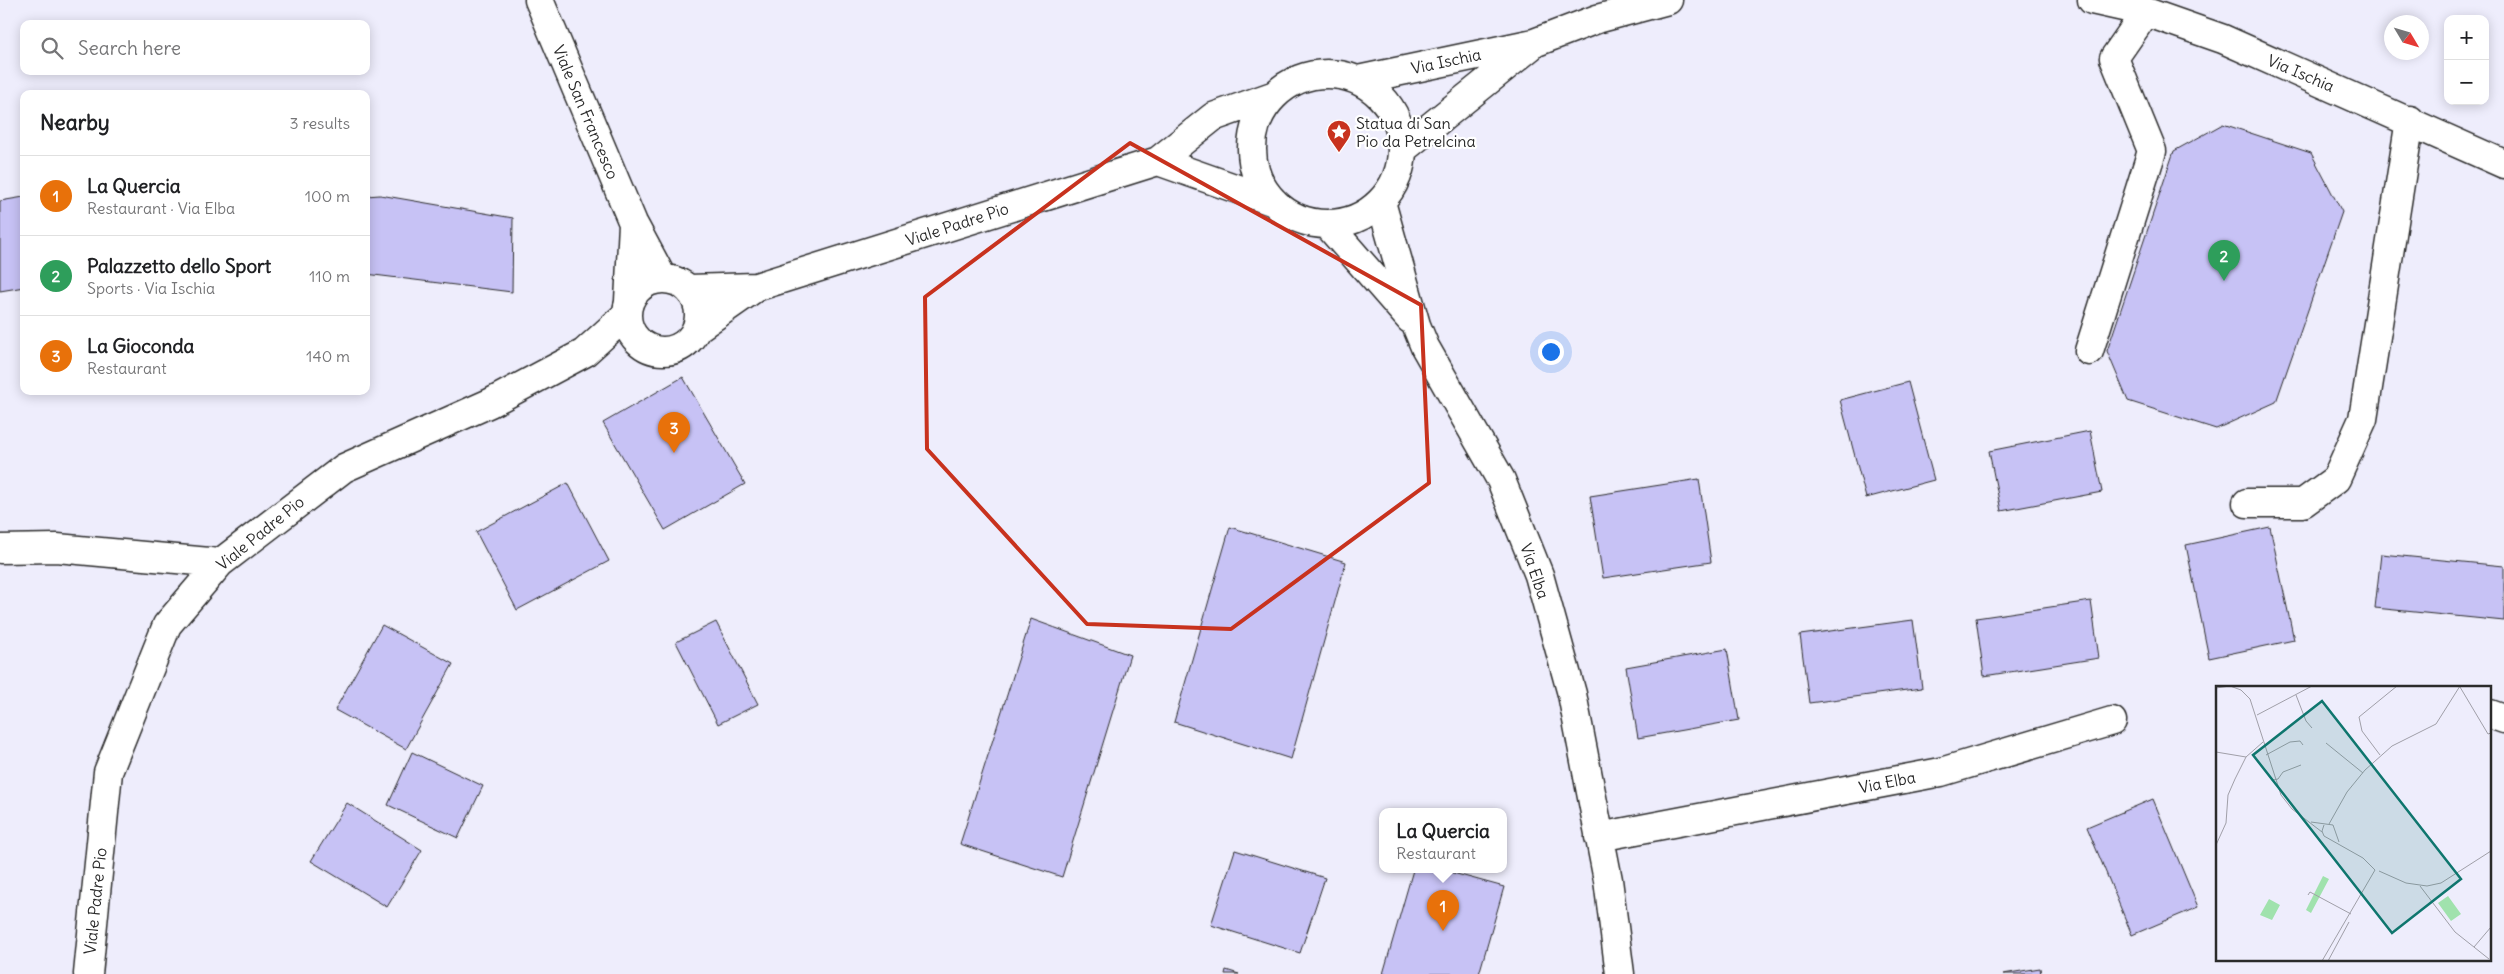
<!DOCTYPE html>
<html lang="en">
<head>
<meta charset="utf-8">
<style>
  body { margin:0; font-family:Delius,sans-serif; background:#f6f6f6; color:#202124 }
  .controls { position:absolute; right:15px; top:15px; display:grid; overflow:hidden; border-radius:10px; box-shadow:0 2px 12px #0003 }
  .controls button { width:45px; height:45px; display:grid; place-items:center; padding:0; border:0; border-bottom:1px solid #e0e0e0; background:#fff; color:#202124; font:25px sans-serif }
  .compass { position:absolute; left:2384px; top:15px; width:45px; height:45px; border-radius:50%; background:#fff; box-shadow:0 2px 12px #0003; rotate:128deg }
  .you { position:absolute; left:1550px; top:351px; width:18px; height:18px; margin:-12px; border:4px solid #fff; border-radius:50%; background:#1a73e8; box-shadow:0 0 0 8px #1a73e833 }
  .badge { display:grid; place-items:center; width:32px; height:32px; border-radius:50%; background:#ea580c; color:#fff; font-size:16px; font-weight:700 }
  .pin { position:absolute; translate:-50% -41px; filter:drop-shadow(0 1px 2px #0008) }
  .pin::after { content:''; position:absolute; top:26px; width:18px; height:15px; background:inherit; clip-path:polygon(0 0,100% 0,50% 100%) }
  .popup { position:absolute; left:1379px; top:808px; width:128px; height:65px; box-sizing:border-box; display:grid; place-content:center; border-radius:10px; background:#fff; filter:drop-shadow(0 1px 4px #0005); font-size:16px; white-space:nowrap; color:#757577 }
  .popup b { font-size:19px; color:#202124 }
  .popup::after { content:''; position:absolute; left:50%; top:100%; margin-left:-10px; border:10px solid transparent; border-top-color:#fff }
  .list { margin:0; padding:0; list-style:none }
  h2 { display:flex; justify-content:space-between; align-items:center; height:65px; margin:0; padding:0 20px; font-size:21px }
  h2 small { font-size:16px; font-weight:400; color:#757577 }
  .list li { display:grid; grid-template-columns:32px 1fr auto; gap:15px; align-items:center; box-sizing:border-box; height:80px; padding:0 20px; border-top:1px solid #e0e0e0 }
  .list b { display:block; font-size:19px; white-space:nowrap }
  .list p { margin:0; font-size:16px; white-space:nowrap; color:#757577 }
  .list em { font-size:16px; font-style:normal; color:#757577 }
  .icon { flex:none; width:28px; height:28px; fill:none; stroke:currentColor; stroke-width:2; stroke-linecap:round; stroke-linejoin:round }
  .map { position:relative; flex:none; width:2504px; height:974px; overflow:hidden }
  .search { position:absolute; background:#fff; box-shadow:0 2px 12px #0003; left:20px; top:20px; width:350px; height:55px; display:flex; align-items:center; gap:12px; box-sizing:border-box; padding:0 18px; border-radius:10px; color:#757577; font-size:19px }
  .panel { position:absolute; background:#fff; box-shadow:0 2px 12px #0003; left:20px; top:90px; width:350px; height:305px; border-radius:10px }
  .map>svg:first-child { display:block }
  .building { fill:#c7c2f5; stroke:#2b2b2b }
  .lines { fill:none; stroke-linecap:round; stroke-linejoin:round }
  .minor-casing { stroke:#2b2b2b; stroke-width:31 }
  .minor { stroke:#fff; stroke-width:28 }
  .marked { fill:none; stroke:#c8321e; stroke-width:4; stroke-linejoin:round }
  .labels { text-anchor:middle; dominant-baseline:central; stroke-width:4.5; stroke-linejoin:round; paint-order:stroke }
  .street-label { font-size:16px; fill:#2b2b2b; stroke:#fff }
  .poi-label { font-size:16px; fill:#2b2b2b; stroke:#fff; text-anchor:start }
  .inset-road { fill:none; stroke:#a09fa8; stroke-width:1 }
  .view { fill:#0f766e; fill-opacity:0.15; stroke:#0f766e; stroke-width:2.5 }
  .inset-edge { fill:none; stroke:#2b2b2b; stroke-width:2.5 }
</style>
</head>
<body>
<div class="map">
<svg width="2504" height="974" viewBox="0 0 2504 974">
  <rect width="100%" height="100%" fill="#eeedfc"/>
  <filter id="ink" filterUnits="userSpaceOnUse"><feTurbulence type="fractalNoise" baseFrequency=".02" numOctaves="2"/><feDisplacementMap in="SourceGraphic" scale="10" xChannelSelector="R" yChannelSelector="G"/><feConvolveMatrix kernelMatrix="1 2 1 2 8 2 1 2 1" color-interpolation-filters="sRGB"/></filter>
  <g filter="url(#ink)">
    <path class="building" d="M2223,124l88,29 31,59 -66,190 -60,27 -88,-28 -21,-50 67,-200z
      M380,195l133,23 -1,74 -146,-18v-78z
      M24,197v90l-24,4v-90z
      M683,377l62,107 -80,46 -62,-107z
      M1908,382l26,98 -68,18 -26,-98z
      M2090,431l12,61 -101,19 -12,-60z
      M1699,479l12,83 -108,16 -13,-82z
      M568,483l41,78 -92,49 -41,-78z
      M1230,527l116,35 -55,197 -117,-37z
      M2270,527l24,113 -85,18 -23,-113z
      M2381,554l123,12v55l-129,-13z
      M2091,601l8,57 -115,18 -8,-58z
      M1031,619l99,36 -68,222 -102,-33z
      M1913,620l9,68 -113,15 -9,-68z
      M716,622l42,82 -40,20 -42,-82z
      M382,625l71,39 -47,85 -71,-39z
      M1727,649l12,71 -101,18 -12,-71z
      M412,752l71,34 -25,52 -70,-33z
      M2153,799l45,108 -66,28 -45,-108z
      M347,803l75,47 -35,57 -76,-46z
      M1235,850l90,28 -25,75 -89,-28z
      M1413,870h29l62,17 -25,87h-96z
      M2040,968l1,6h-38z
      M1226,970l13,4h-14z"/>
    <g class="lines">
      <defs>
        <path id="minor" d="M539,0l94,223 30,56
          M2092,0l54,12 77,27 281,125
          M1252 149a75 75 0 1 1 150 0a75 75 0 1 1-150 0Z
          M1358,80l176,-37 63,-24 71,-19
          M1403,149l128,-103
          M1158,161l116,41
          M1381,202l35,123 9,22 76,133 38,95 33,119 36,186 12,94
          M1327,224l83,95
          M627 315a36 36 0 1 1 72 0a36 36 0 1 1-72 0Z
          M689,289l67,-2 402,-126 55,-44 62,-22
          M629,301l4,-77
          M696,329l60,-42
          M2089,351l63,-200 -38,-93 32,-46
          M2247,503h56l33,-24 27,-60 47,-299
          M0,549l57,-1 163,15
          M2490,714l14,5
          M1599,837l342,-65 171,-51
          M88,974l20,-202 59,-147 53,-62 124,-95 146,-65 94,-50 42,-38"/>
      </defs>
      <use href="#minor" class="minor-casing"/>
      <use href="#minor" class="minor"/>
    </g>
  </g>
  <path class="marked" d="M1130,143l291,162 8,178 -198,146 -144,-5 -160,-175 -2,-152z"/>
  <defs>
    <symbol id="sight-pin" viewBox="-11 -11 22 30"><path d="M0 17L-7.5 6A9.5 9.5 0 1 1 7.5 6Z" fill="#c8321e" stroke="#fff"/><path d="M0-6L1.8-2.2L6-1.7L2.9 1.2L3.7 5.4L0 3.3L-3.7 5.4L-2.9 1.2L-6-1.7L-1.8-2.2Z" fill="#fff"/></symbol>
  </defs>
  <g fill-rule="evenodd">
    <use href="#sight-pin" x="1325" y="118" width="28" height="38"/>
  </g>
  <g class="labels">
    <g class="street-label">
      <text transform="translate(1446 61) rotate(-12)">Via Ischia</text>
      <text transform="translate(2301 73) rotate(23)">Via Ischia</text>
      <text transform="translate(586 112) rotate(67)">Viale San Francesco</text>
      <text transform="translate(957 224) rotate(-18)">Viale Padre Pio</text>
      <text transform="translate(260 533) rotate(-39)">Viale Padre Pio</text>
      <text transform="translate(1535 571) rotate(71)">Via Elba</text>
      <text transform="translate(1887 782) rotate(-11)">Via Elba</text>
      <text transform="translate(95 901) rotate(-84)">Viale Padre Pio</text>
    </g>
    <g class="poi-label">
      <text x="1356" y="123">Statua di San<tspan x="1356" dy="18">Pio da Petrelcina</tspan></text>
    </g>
  </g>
  <g transform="translate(2216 686)">
    <rect width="275" height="275" fill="#eeedfc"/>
    <path d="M107,190l6,3 -18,34 -5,-3zM53,213l11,6 -8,15 -12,-5z" fill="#a0e2ad"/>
    <path d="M232,210l13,18 -10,7 -13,-18z" fill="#a0e2ad"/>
    <path class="inset-road" d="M244,1l28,47 3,-1M0,2l14,-2 11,4 9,9 31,96 11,14 30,23M80,9l10,26 6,7M41,29l55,-29M110,57l37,30M0,66l30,5M50,69l24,-13 10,-1 3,4M164,69l-18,-24 -3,-14 38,-31M57,94l5,-1 5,-7 18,-7M95,136l22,3 6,17M113,138l18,-32 18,-22 27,-24 44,-22 24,-38M108,139l-2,6 2,5 39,22 12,12M0,159l10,-22 2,-28 7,-16 11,-22 17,-15M163,185l27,12 21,3 14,-3 50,-32M204,200l35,46 34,27M92,209l2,-3 41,22M258,261l17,-20M106,275l53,-91M112,275l21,-39"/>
    <path class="view" d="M106,15l139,178 -69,54 -139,-178z"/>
    <rect width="275" height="275" class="inset-edge"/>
  </g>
</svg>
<div class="controls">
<button>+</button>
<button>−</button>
</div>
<svg class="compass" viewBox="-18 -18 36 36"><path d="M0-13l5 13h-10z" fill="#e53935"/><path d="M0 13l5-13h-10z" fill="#757577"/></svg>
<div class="you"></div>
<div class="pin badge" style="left:1443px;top:931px;background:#e8710a">1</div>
<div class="popup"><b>La Quercia</b>Restaurant</div>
<div class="pin badge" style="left:2224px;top:281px;background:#2e9e5b">2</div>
<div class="pin badge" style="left:674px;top:453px;background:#e8710a">3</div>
<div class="search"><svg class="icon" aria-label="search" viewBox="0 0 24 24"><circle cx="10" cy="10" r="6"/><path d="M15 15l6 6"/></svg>Search here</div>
<section class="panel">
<h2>Nearby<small>3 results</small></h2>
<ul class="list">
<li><span class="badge" style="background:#e8710a">1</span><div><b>La Quercia</b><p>Restaurant · Via Elba</p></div><em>100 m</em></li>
<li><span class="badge" style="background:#2e9e5b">2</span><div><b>Palazzetto dello Sport</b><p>Sports · Via Ischia</p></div><em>110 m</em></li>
<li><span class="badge" style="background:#e8710a">3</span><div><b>La Gioconda</b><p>Restaurant</p></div><em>140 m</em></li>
</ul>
</section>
</div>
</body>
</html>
